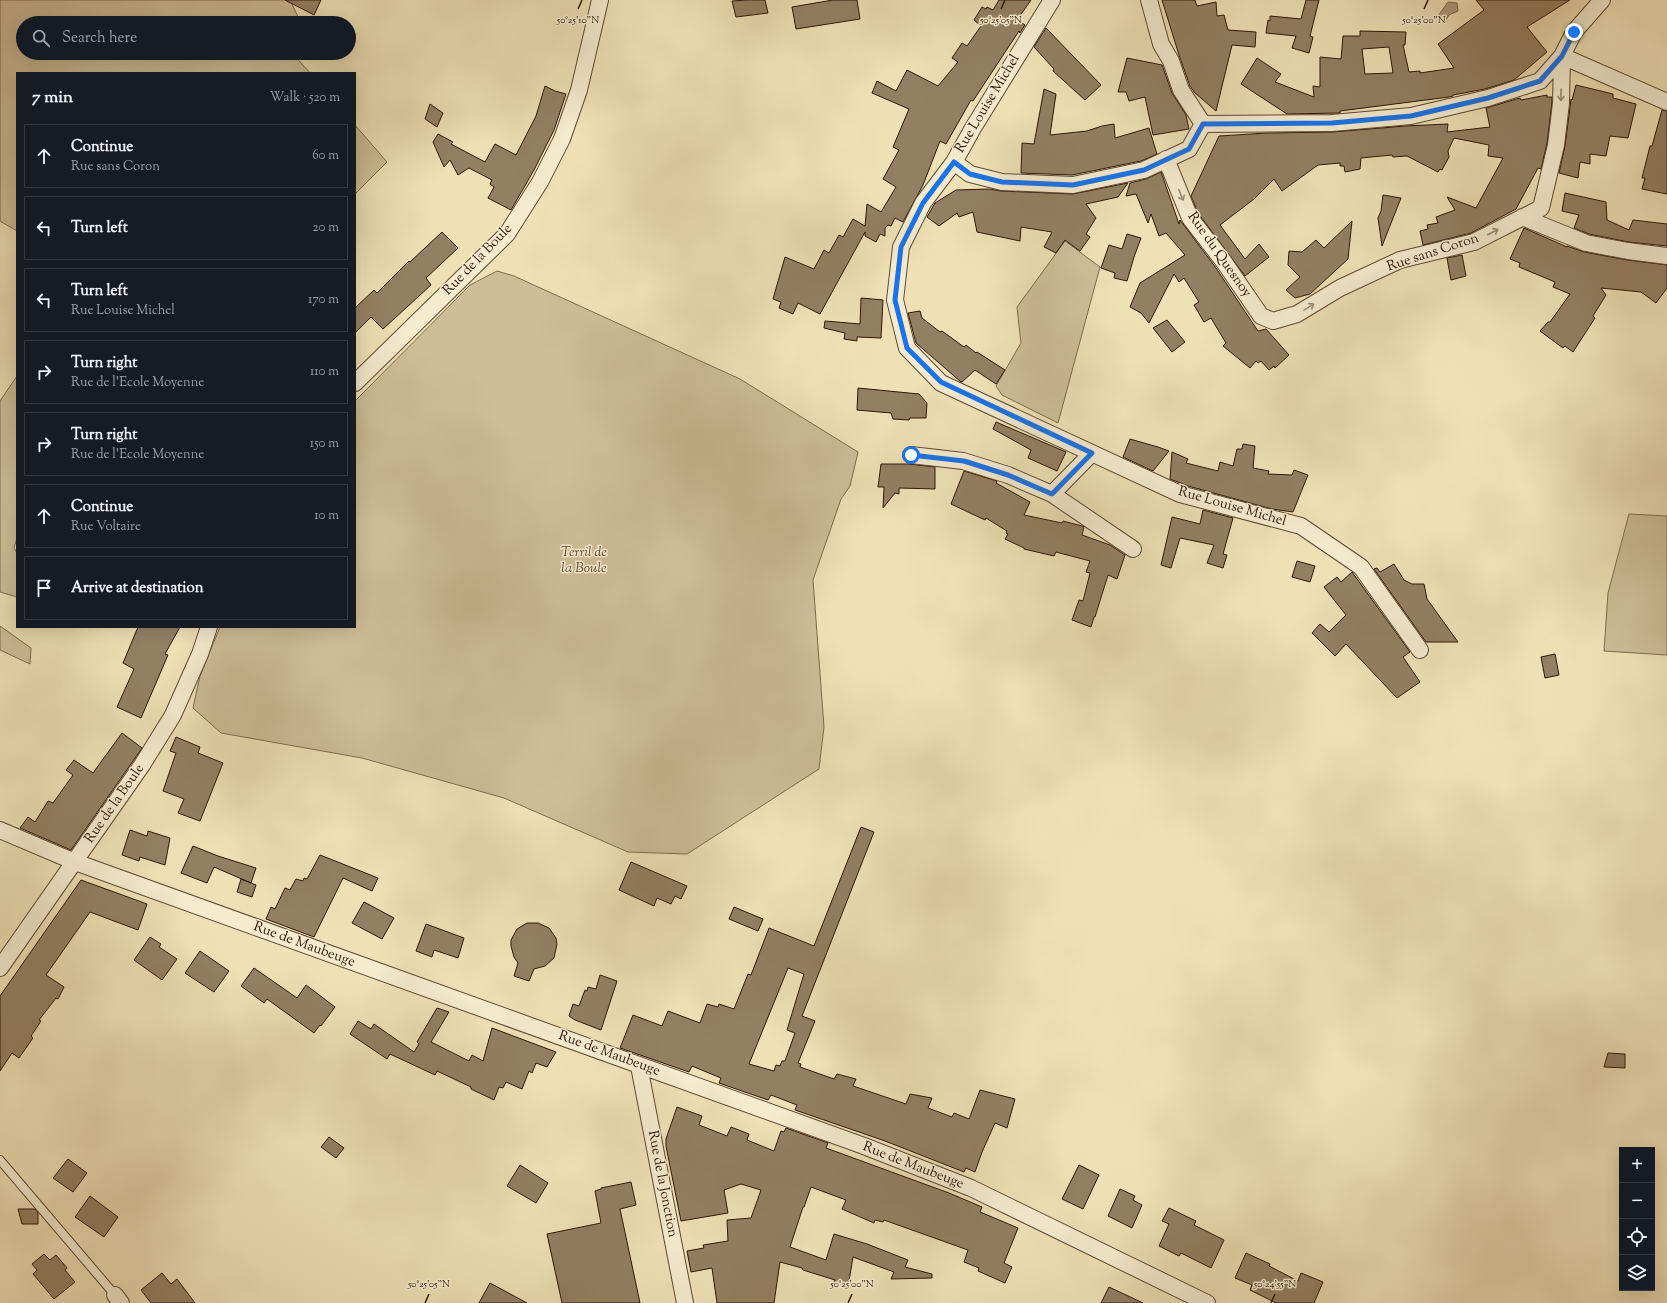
<!DOCTYPE html>
<html lang="en">
<head>
<meta charset="utf-8">
<style>
  body { margin:0; font-family:"Sorts Mill Goudy",serif; background:#20242c; color:#f1f3f6 }
  .controls { position:absolute; right:12px; bottom:12px; display:grid; overflow:hidden; border-radius:0px; box-shadow:0 4px 16px #0002 }
  .controls button { width:36px; height:36px; display:grid; place-items:center; padding:0; border:0; border-bottom:1px solid #363941; background:#171b24; color:#f1f3f6; font:20px sans-serif }
  .stop { position:absolute; width:12px; height:12px; margin:-9px; border:3px solid #1a73e8; border-radius:50%; background:#fff }
  .stop.end { background:#1a73e8; border-color:#fff; box-shadow:0 1px 4px #0008 }
  .list { margin:0; padding:0; list-style:none }
  h2 { display:flex; justify-content:space-between; align-items:center; height:52px; margin:0; padding:0 16px; font-size:17px }
  h2 small { font-size:13px; font-weight:400; color:#9ea1a6 }
  .list li { display:grid; grid-template-columns:26px 1fr auto; gap:12px; align-items:center; box-sizing:border-box; height:64px; margin:0 8px 8px; padding:0 8px; border:1px solid #363941; border-radius:0px }
  .list b { display:block; font-size:15px; white-space:nowrap }
  .list p { margin:0; font-size:13px; white-space:nowrap; color:#9ea1a6 }
  .list em { font-size:13px; font-style:normal; color:#9ea1a6 }
  .icon { flex:none; width:22px; height:22px; fill:none; stroke:currentColor; stroke-width:2; stroke-linecap:round; stroke-linejoin:round }
  .map { position:relative; flex:none; width:1667px; height:1303px; overflow:hidden }
  .search { position:absolute; background:#171b24; box-shadow:0 4px 16px #0002; left:16px; top:16px; width:340px; height:44px; display:flex; align-items:center; gap:10px; box-sizing:border-box; padding:0 14px; border-radius:22px; color:#9ea1a6; font-size:15px }
  .panel { position:absolute; background:#171b24; box-shadow:0 4px 16px #0002; left:16px; top:72px; width:340px; height:556px; border-radius:0px }
  .map>svg:first-child { display:block }
  .green { fill:#cebe98; stroke:#7e6a50 }
  .water { fill:#ae9c7b; stroke:#7b664d }
  .building { fill:#938062; stroke:#2f1608; fill-rule:evenodd }
  .lines { fill:none; stroke-linecap:round; stroke-linejoin:round }
  .lane-casing { stroke:#5f4934; stroke-width:10 }
  .street-casing { stroke:#5f4934; stroke-width:18 }
  .lane { stroke:#f5ecd0; stroke-width:8 }
  .street { stroke:#f5ecd0; stroke-width:16 }
  .oneway { stroke:#9c8c76 }
  .route { stroke:#1a73e8; stroke-width:5 }
  .ticks { fill:none; stroke:#2f1608; stroke-width:1.5 }
  .labels { text-anchor:middle; dominant-baseline:central; stroke-width:3; stroke-linejoin:round; paint-order:stroke }
  .street-label { font-size:14px; fill:#2f1608; stroke:#f5ecd0 }
  .park-label { font-size:14px; font-style:italic; fill:#5f4833; stroke:#f5ecd0 }
  .ticks-label { font-size:10px; text-anchor:middle; fill:#2f1608; stroke:#f5ecd0; stroke-width:3; stroke-linejoin:round; paint-order:stroke }
</style>
</head>
<body>
<div class="map">
<svg width="1667" height="1303" viewBox="0 0 1667 1303">
  <rect width="100%" height="100%" fill="#efe1b6"/>
  <filter id="stains"><feTurbulence type="fractalNoise" baseFrequency=".005" numOctaves="4"/><feColorMatrix values="0 0 0 0 .2 0 0 0 0 .09 0 0 0 0 .02 0 0 0 .5 -.17"/></filter>
  <radialGradient id="worn" r=".72"><stop offset=".6" stop-color="#630" stop-opacity="0"/><stop offset="1" stop-color="#630" stop-opacity=".3"/></radialGradient>
  <path class="green" d="M0,0h290l11,23h-278v30h272l-1,2 16,18h-293v158l-17,-10z
    M355,125l32,37 -32,32z
    M1065,241l35,26 -42,156 -56,-28 -6,-9 25,-43 -4,-36z
    M497,271l17,5 226,103 118,73 -8,34 -9,13 -28,81 11,147 -5,42 -132,85 -59,-2 -124,-54 -142,-40 -141,-25 -28,-25 7,-32 20,-49h135v-226l115,-116z
    M17,376v162l-3,10 3,5v44l-17,-5v-191z
    M1629,514l38,2v139l-63,-4 4,-58z
    M0,626l31,22 -1,16 -30,-14z"/>
  <path class="water" d="M1448,2l9,1 1,8 -9,4 -5,8 -6,-7z"/>
  <path class="building" d="M285,0h36l-7,15z
    M747,0h18l3,13 -32,4 -4,-16z
    M833,0h24l3,19 -64,10 -4,-22z
    M999,0h32l-14,20 8,5 -5,8 -1,-2 -46,70 -2,-1 -25,44 -6,-3 -17,44 -20,37 -8,-4 -4,8 -3,-1 -3,3v8l-5,-2 -4,8 -11,-6v-4l-45,82 -22,-11 -5,11 -14,-6 2,-6 -8,-3 12,-42 29,12 10,-19 5,3 10,-18 4,2 10,-18 12,7 2,-22 14,8 15,-25 -13,-8 16,-29 -6,-3 16,-38 -37,-16 5,-12 19,10 11,-21 31,16 20,-24 -6,-4 10,-15 5,3 14,-20 -7,-6 8,-13 4,2 1,-2 6,3z
    M1162,0h33l2,6 19,-4 1,14 7,-1 4,15 28,2 -1,15 -23,-2 -16,66 -21,-18 -5,-7 -11,-31z
    M1306,0h13l-9,36 3,1 -4,16 -17,-5 4,-12 -30,-3 2,-13 2,1v-5l31,3z
    M1476,0h94l-43,27 20,25 -33,28 -29,9 -32,6v1l-4,1 -109,14v2l-53,1 -46,-30 16,-26 24,16 -6,8 39,15 -1,-11 7,1v-30l21,2 2,-23h17v-5l46,1 -1,13h-2l6,27 11,-1v2l34,-5 -16,-24 46,-34zM1389,47l4,26 -28,1 -3,-25z
    M1046,28l55,57 -16,15 -32,-29 1,-2 -20,-22z
    M1127,58l35,7 10,28 14,22 3,14 -36,6 -8,-38 -16,4 -3,-9h-8z
    M1576,85l37,9v4l23,6 -8,34 -18,-2 -4,20 -16,-2v10l-10,-2 -2,16 -19,-5 6,-27 6,-47 1,1z
    M545,86l10,5 11,3 -12,36 -20,40 -23,40 -23,-12 6,-11 -4,-3 2,-4 -23,-12 -11,7 -8,-15 -6,7 -11,-25 5,-8 15,8 -2,2 34,18 10,-18 21,11 20,-39z
    M1044,89l12,5 -6,41 37,-4 15,-5 12,-2 1,14 34,-10 8,26 -16,7 -69,14 -51,-2 1,-30 12,1z
    M1547,95v2h5v5l-5,41 -6,26 -3,-1 -22,41 -45,24 -48,12 -3,-14 8,-2 -1,-4 11,-2 -2,-6 19,-7 -8,-13 29,11 27,-50 -15,-2 1,-11 -35,-7 -6,13 1,6 -7,13 -2,-1 -2,3 -31,-16 -14,1 -1,-2 -31,3 -1,11 -15,3 -1,-6h-4v-3l-22,2 -36,26 -8,-12 -20,20 -34,26 25,34 14,-15 10,13 -24,19 -47,-63 -7,-17 28,-60 48,-3 66,-1 72,-6 43,-2 -1,8 43,-5 -4,-19 34,-10 1,2z
    M430,104l13,9 -6,14 -12,-8z
    M1662,110l5,1v83l-25,-5 3,-11h-3l8,-32h2z
    M1161,172l18,52 1,-4 36,48 42,63 8,-2 23,26 -14,13 -1,-2 -5,4 -8,-9 -3,2 -2,-2 -6,7 -27,-22 3,-3 -15,-25 -7,4 -10,-17 5,-3 -15,-24 -5,4 -5,-8 -25,49 -8,-10 -11,-6 10,-24 45,-28 -19,-22 -7,3 -8,-22 -3,9 -12,-29 -10,2 4,-13 16,-4z
    M1128,183l-10,14 -32,7 10,14 -10,16 4,3 -10,14 -15,-11 -9,13 -12,-6 8,-15 -31,-5 -1,14 -43,-9 -4,-20 -14,5 -2,-4 -18,13 -12,-9 8,-14 21,-13 33,-1 12,2 72,3z
    M1565,193l41,9 1,18 22,10 4,-10 34,4v22l-38,-4 -40,-8 -15,-6 5,-13 -17,-4z
    M1383,195l18,3 -19,48 -4,-28 3,-7z
    M1352,221l-4,38 -38,35 -15,4 -9,-8 14,-13 -12,-12 1,-14 13,1 14,-12 8,8z
    M1524,228l43,19v-1l17,6 43,8 40,5v23l-11,15 -15,-11 -40,-4 5,7 -13,21 2,2 -22,34 -8,-6 -2,2 -23,-17 8,-9h2l20,-28 -17,-7 2,-5 -36,-15 1,-4 -10,-4z
    M442,232l16,16 -32,30 5,7 -48,44 -12,-12 -16,16v-25l19,-18 3,3 32,-32 1,1z
    M1127,234l14,4 -7,19 -7,24 -13,-3 1,-5 -14,-5 8,-23 13,4z
    M1462,255l4,21 -15,4 -4,-22z
    M861,298l22,2 -2,38 -24,-1v4l-13,-2 1,-6 -21,-5 1,-7 35,3z
    M920,311l2,7 18,14 2,-1 22,16 2,-2 10,8 1,-1 28,18 -9,14 -21,-14 -13,12h-1l-45,-39 -8,-30z
    M1167,320l18,22 -13,10 -19,-24z
    M858,388l61,6 8,9 -1,15h-16l-1,2 -16,-1 -2,-6 -34,-3z
    M996,422l70,30 -9,19 -29,-13 3,-8 -38,-21z
    M1130,439l28,8 11,4 -16,20 -30,-14z
    M1243,444l12,2 -2,22 16,3 -1,3 24,1 2,-5 14,5 -15,37 -21,-3 -84,-23 -18,-7 2,-27 16,7 -2,4 32,8 2,-9 13,4 4,-17h5z
    M881,464h28l26,3v22l-36,-1v6l-4,-1 -12,15 1,-21h-6z
    M964,471l33,10 -1,2 34,19 -6,13 38,8 1,-2 19,5 2,1 -2,8 28,10 15,10 -8,24 -9,-4 -13,42h-1l-3,10 -19,-7 7,-20 4,1 7,-28 -4,-1 4,-11 -34,-9 -2,4 -30,-7v-1l-19,-9 3,-5 -2,-1 1,-2 -21,-13 -1,2 -34,-16z
    M1203,510l30,8 -10,36 4,1 -4,13 -16,-5 7,-18 -34,-7 -9,30 -10,-3 11,-48 28,7z
    M1297,561l18,5 -5,16 -18,-5z
    M1394,564l10,16 8,4h12l3,15 31,43h-32l-52,-73 3,-1 3,4z
    M1352,572l58,80 -7,5 17,25 -23,16 -51,-54 -11,12 -23,-23 8,-9 9,8 17,-17 -22,-28 13,-10 4,5z
    M138,627h42l-15,27 3,1 -27,63 -24,-11 17,-38 -11,-6z
    M1555,654l4,21 -14,3 -4,-21z
    M122,733l20,15 -71,102 -51,-22 8,-11 7,5 13,-21 5,2 20,-28 -7,-5 8,-10 19,13z
    M176,737l24,10 -2,6 25,10 -23,58 -22,-8 6,-14 -21,-8 13,-38 -6,-2z
    M861,827l13,5 -72,184 13,5 -17,42 3,1 -1,3 34,12 3,-5 19,5 -3,7 53,18 4,-10 22,4 -4,10 24,9 2,-4 15,6 11,-29 35,9 -8,29 -12,-5 -13,29 -7,20 -9,-4 -2,4 -79,-31 -90,-31 2,-5 -26,-10 -3,5 -49,-17 2,-5 -29,-12 -3,6 -69,-24 13,-33 29,11 6,-15 32,12 7,-19 11,3 1,-3 15,5 14,-35 3,1 18,-47 45,18zM788,968l16,6 -17,56 8,3 -10,28h-3l-2,5 -4,-1 -2,6 -25,-7z
    M130,830l17,6 1,-5 22,7 -5,27 -25,-8 -1,4 -17,-6z
    M193,846l25,10 38,12 -5,15 -37,-16 -7,16 -26,-10z
    M320,855l58,23 -6,13 -29,-13 -29,59 -48,-18 5,-12 4,2 10,-21 5,2 6,-11 7,2 1,-3 3,1z
    M631,862l56,24 -6,13 -6,-3 -4,8 -14,-6 -3,8 -35,-16z
    M241,879l15,6 -4,12 -15,-5z
    M81,880l66,24 -9,26 -48,-18 -44,63 18,12 -6,12 -2,-1 -17,22 2,1 -10,15 2,2 -14,20 -7,-5 -12,18v-75z
    M364,902l30,16 -12,21 -30,-16z
    M734,907l29,12 -5,12 -29,-12z
    M527,923h11l11,5 7,10 1,6 -3,14 -9,8 -11,3 -5,12 -15,-5 4,-13 -4,-6 -3,-11v-6l6,-11z
    M426,924l38,14 -6,20 -24,-8 -2,7 -16,-6z
    M150,937l11,7 -2,3 18,12 -15,21 -28,-20z
    M200,951l29,20 -15,21 -29,-19z
    M254,968l43,30 9,-13 29,22 -14,19 -1,-1 -6,8 -47,-34 -3,4 -23,-17z
    M600,975l17,6 -16,49 -26,-10 -6,-4 4,-12 6,2 6,-16 2,1 1,-4 8,2z
    M437,1008l12,4 -18,30 38,19 3,-6 11,6 9,-33 64,24 -9,15 -11,-4 -4,10 -3,-2 -7,18 -16,-7 -3,6 -4,-1 -5,13 -23,-11v-2l-34,-16 -2,4 -45,-21 -3,5 -37,-25 8,-13 13,8 3,-5 40,28 5,-8 -2,-2z
    M1608,1053l17,1v14l-21,-1z
    M677,1107l25,9 -3,9 28,11 4,-9 18,7 -2,6 27,11 7,-20 3,1 2,-4 42,15 -2,5 123,45 33,14 -2,5 38,16 -14,35 8,4 -7,16 -27,-12 1,-3 -15,-6 4,-12 -84,-30 -1,2 -8,-2 -1,3 -32,-14 4,-9 -35,-13 -7,20h-1l-13,40 36,13 8,-26 33,10 41,16 -3,7 27,7v4l-41,1 3,-7 -41,-15 -5,30 -14,-5 1,-2 -32,-10 -1,-2 -22,-6 -6,41h-57l-5,-35 -21,4 -4,-21 17,-3 -1,-3 25,-4 -1,-21 24,-2 10,-28 -20,-6 -17,6 4,23 -47,8 -15,-75v-7z
    M329,1137l15,11 -8,10 -15,-11z
    M68,1159l19,14 -14,19 -20,-14z
    M520,1165l28,18 -12,20 -29,-17z
    M1079,1165l20,10 -16,34 -21,-10z
    M631,1182l5,23 -16,4 20,94h-78l-15,-69 54,-11 -6,-32 6,-2v-1z
    M1120,1189l15,7 -2,4 9,5 -10,23 -24,-12z
    M90,1196l28,21 -14,20 -29,-20z
    M1169,1208l27,13 -2,4 30,15 -13,28 -30,-15 -2,3 -20,-10 10,-22 -7,-3z
    M18,1209h17l3,4v11h-16z
    M1246,1253l24,11 -1,2 29,15 3,-8 22,9 -9,21h-38l-26,-13 2,-5 -17,-7z
    M44,1254l6,6 6,-5 11,13 -2,2 10,12 -21,17 -21,-25 4,-4 -5,-6z
    M162,1273l9,11 6,-5 18,24h-44l-10,-13z
    M490,1283l37,20h-48z
    M1109,1287l34,16h-42z"/>
  <g class="lines">
    <defs>
      <path id="lane" d="M0,1160l115,135"/>
      <path id="street" d="M1052,0l-79,128 -19,34 -31,41 -22,44 -6,53 12,48 34,35 239,111 121,32 60,41 59,83
        M1149,0l12,44 10,17 10,29 22,34
        M1562,56l105,46
        M1203,124l129,-1 79,-7 77,-18 52,-17 22,-25 12,-24 28,-32
        M1166,159l24,59 34,44 37,54 12,5 24,-7 43,-26 60,-28 74,-18 67,-34 15,-63 5,-42 1,-47
        M954,162l16,12 32,8 71,3 71,-15 45,-21 14,-25
        M1522,217l64,26 42,8 39,5
        M355,383l152,-149 33,-52 22,-43 17,-49 21,-90
        M911,455l52,6 45,14 44,19 81,55
        M1052,494l40,-41
        M0,830l75,32 789,284 107,42 236,115
        M0,968l142,-203 31,-50 27,-61 9,-27
        M639,1066l46,237
        M115,1295l6,8"/>
    </defs>
    <use href="#lane" class="lane-casing"/>
    <use href="#street" class="street-casing"/>
    <use href="#lane" class="lane"/>
    <use href="#street" class="street"/>
  </g>
  <defs><path id="oneway-shaft" d="M-6 0H5M1.5-3L5.5 0L1.5 3" fill="none" stroke-width="1.6" stroke-linecap="round" stroke-linejoin="round"/></defs>
  <g class="oneway">
    <use href="#oneway-shaft" transform="translate(1561 95) rotate(91)"/>
    <use href="#oneway-shaft" transform="translate(1181 195) rotate(68)"/>
    <use href="#oneway-shaft" transform="translate(1493 232) rotate(-27)"/>
    <use href="#oneway-shaft" transform="translate(1309 307) rotate(-31)"/>
  </g>
  <g class="lines">
    <path class="route" d="M911,455l53,6 44,14 44,19 40,-41 -151,-71 -34,-34 -12,-48 6,-53 22,-44 31,-41 16,12 32,8 71,3 71,-15 45,-21 14,-25 129,-1 79,-7 77,-18 52,-17 22,-25 12,-24"/>
  </g>
  <path class="ticks" d="M578,9l4,-9M1001,9l4,-9M1424,9l4,-9M425,1303l4,-9M848,1303l4,-9M1271,1303l4,-9"/>
  <g class="labels">
    <g class="street-label">
      <text transform="translate(988 104) rotate(-59)">Rue Louise Michel</text>
      <text transform="translate(1433 253) rotate(-18)">Rue sans Coron</text>
      <text transform="translate(1219 255) rotate(55)">Rue du Quesnoy</text>
      <text transform="translate(478 260) rotate(-46)">Rue de la Boule</text>
      <text transform="translate(1232 507) rotate(16)">Rue Louise Michel</text>
      <text transform="translate(115 804) rotate(-55)">Rue de la Boule</text>
      <text transform="translate(304 945) rotate(20)">Rue de Maubeuge</text>
      <text transform="translate(609 1054) rotate(20)">Rue de Maubeuge</text>
      <text transform="translate(913 1166) rotate(21)">Rue de Maubeuge</text>
      <text transform="translate(662 1184) rotate(79)">Rue de la Jonction</text>
    </g>
    <g class="park-label">
      <text x="584" y="553">Terril de<tspan x="584" dy="16">la Boule</tspan></text>
    </g>
  </g>
  <g class="ticks-label">
    <text x="578" y="23">50°25'10"N</text>
    <text x="1001" y="23">50°25'05"N</text>
    <text x="1424" y="23">50°25'00"N</text>
    <text x="429" y="1287">50°25'05"N</text>
    <text x="852" y="1287">50°25'00"N</text>
    <text x="1275" y="1287">50°24'55"N</text>
  </g>
  <rect width="100%" height="100%" filter="url(#stains)"/>
  <rect width="100%" height="100%" fill="url(#worn)"/>
</svg>
<div class="controls">
<button>+</button>
<button>−</button>
<button><svg class="icon" aria-label="locate" viewBox="0 0 24 24"><circle cx="12" cy="12" r="6"/><path d="M12 2v4M12 18v4M2 12h4M18 12h4"/></svg></button>
<button><svg class="icon" aria-label="layers" viewBox="0 0 24 24"><path d="M12 4l9 5-9 5-9-5zM3 14l9 5 9-5"/></svg></button>
</div>
<div class="stop" style="left:911px;top:455px"></div>
<div class="stop end" style="left:1574px;top:32px"></div>
<div class="search"><svg class="icon" aria-label="search" viewBox="0 0 24 24"><circle cx="10" cy="10" r="6"/><path d="M15 15l6 6"/></svg>Search here</div>
<section class="panel">
<h2>7 min<small>Walk · 520 m</small></h2>
<ul class="list">
<li><svg class="icon" aria-label="ahead" viewBox="0 0 24 24"><path d="M12 20V5M6 11l6-6 6 6"/></svg><div><b>Continue</b><p>Rue sans Coron</p></div><em>60 m</em></li>
<li><svg class="icon" aria-label="left" viewBox="0 0 24 24"><path d="M17 20v-9H6M10 6l-5 5 5 5"/></svg><div><b>Turn left</b></div><em>20 m</em></li>
<li><svg class="icon" aria-label="left" viewBox="0 0 24 24"><path d="M17 20v-9H6M10 6l-5 5 5 5"/></svg><div><b>Turn left</b><p>Rue Louise Michel</p></div><em>170 m</em></li>
<li><svg class="icon" aria-label="right" viewBox="0 0 24 24"><path d="M7 20v-9h11M14 6l5 5-5 5"/></svg><div><b>Turn right</b><p>Rue de l'Ecole Moyenne</p></div><em>110 m</em></li>
<li><svg class="icon" aria-label="right" viewBox="0 0 24 24"><path d="M7 20v-9h11M14 6l5 5-5 5"/></svg><div><b>Turn right</b><p>Rue de l'Ecole Moyenne</p></div><em>150 m</em></li>
<li><svg class="icon" aria-label="ahead" viewBox="0 0 24 24"><path d="M12 20V5M6 11l6-6 6 6"/></svg><div><b>Continue</b><p>Rue Voltaire</p></div><em>10 m</em></li>
<li><svg class="icon" aria-label="arrive" viewBox="0 0 24 24"><path d="M6 21V4h12l-3 4 3 4H6"/></svg><div><b>Arrive at destination</b></div></li>
</ul>
</section>
</div>
</body>
</html>
